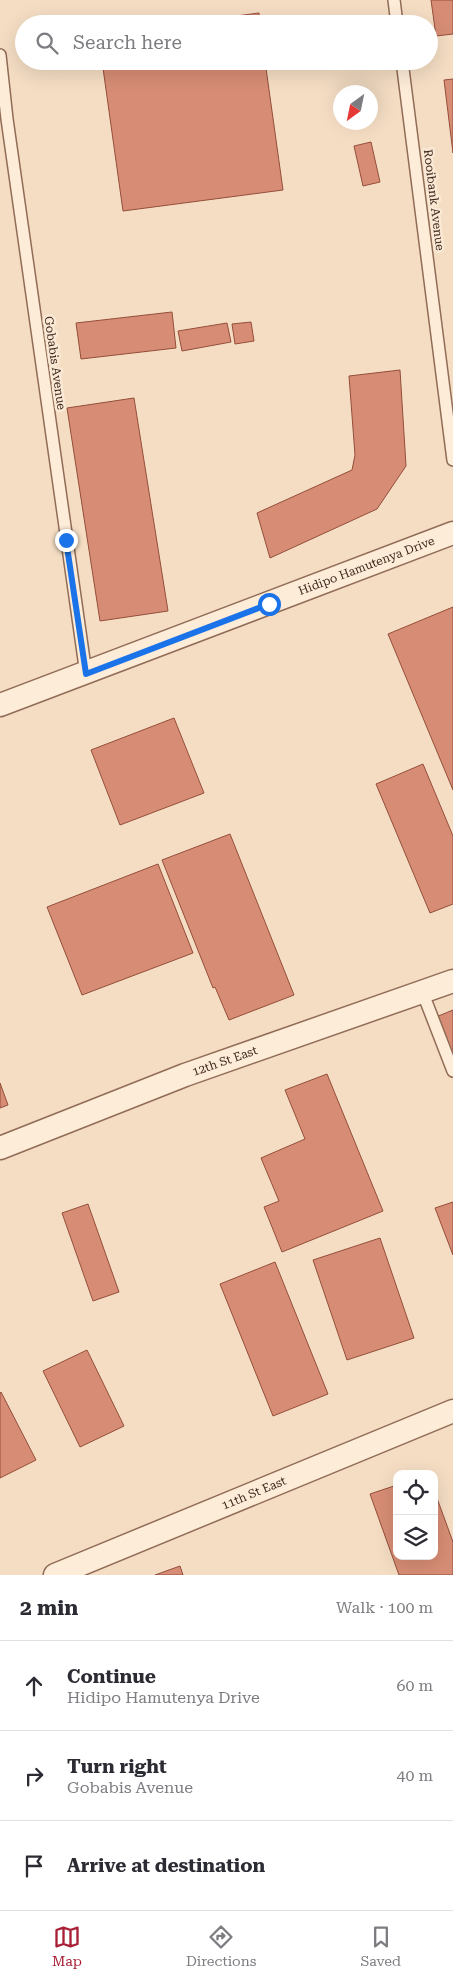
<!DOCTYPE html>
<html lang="en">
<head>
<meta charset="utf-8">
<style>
  body { margin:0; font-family:"Roboto Serif",serif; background:#f2f2f3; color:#2b2b33 }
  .controls { position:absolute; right:15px; bottom:15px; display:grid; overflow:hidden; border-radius:10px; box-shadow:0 5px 20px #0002 }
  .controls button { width:45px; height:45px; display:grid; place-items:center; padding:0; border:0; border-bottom:1px solid #e1e1e2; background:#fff; color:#2b2b33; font:25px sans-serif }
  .compass { position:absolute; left:333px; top:85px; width:45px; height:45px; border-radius:50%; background:#fff; box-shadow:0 5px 20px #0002; rotate:213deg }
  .stop { position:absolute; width:15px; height:15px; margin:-11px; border:4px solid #1a73e8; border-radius:50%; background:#fff }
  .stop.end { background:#1a73e8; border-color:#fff; box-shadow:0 1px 5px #0008 }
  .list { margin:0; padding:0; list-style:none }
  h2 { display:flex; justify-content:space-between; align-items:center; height:65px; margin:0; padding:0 20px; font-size:21px }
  h2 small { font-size:16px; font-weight:400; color:#7c7c81 }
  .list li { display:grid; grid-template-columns:32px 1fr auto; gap:15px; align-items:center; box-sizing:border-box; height:90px; padding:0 20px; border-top:1px solid #e1e1e2 }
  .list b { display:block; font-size:19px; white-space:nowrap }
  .list p { margin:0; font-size:16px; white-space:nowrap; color:#7c7c81 }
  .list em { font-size:16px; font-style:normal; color:#7c7c81 }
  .icon { flex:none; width:28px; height:28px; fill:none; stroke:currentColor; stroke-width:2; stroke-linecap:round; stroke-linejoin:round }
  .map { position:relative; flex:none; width:453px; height:1575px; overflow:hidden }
  .search { position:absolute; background:#fff; box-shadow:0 5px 20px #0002; left:15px; right:15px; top:15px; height:55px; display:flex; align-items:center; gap:12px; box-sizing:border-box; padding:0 18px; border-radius:28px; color:#7c7c81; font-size:19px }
  .sheet { height:335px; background:#fff }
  nav { display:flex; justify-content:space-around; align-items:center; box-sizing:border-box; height:70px; border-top:1px solid #e1e1e2; background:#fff; font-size:14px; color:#7c7c81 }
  nav a { display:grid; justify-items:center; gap:2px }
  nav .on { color:#a81f36 }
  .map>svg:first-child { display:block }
  .building { fill:#d78d75; stroke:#944e3a }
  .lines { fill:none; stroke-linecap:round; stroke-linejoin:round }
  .service-casing { stroke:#916c57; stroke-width:14 }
  .minor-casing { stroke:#916c57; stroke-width:25 }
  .service { stroke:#fdecd8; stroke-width:11 }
  .minor { stroke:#fdecd8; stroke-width:22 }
  .route { stroke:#1a73e8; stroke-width:6 }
  .labels { text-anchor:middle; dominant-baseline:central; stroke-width:5; stroke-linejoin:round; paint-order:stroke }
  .street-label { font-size:12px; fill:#3f281d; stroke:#fae9d4 }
</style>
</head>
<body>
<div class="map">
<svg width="453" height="1575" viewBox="0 0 453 1575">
  <rect width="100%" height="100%" fill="#f4ddc3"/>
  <path class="building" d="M431,0h22v34l-17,2z
    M259,13l1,11h-84z
    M102,61h163l18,129 -160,21z
    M453,79v74l-9,-73z
    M371,142l9,40 -17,4 -9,-40z
    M172,312l4,36 -95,11 -5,-36z
    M251,322l3,19 -19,3 -3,-20z
    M227,323l4,19 -49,9 -4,-20z
    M400,370l6,96 -29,43 -107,49 -13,-45 95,-43 3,-15 -6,-79z
    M134,398l34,213 -68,10 -33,-213z
    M453,607v183l-65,-156z
    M174,718l30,75 -84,32 -29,-75z
    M423,764l30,72v68l-23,9 -54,-129z
    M230,834l64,161 -65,25 -14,-33 -2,1 -51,-128z
    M158,864l35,89 -111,42 -35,-88z
    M453,1010v51l-17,-44z
    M327,1074l56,137 -101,41 -18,-45 15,-6 -18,-43 44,-19 -20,-49z
    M0,1083l8,22 -8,3z
    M453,1202v53l-18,-47z
    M88,1204l31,88 -26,9 -31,-88z
    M380,1238l34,100 -67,22 -34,-100z
    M275,1262l53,132 -55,22 -53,-132z
    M87,1350l37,76 -44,21 -37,-76z
    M1,1392l35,68 -36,18v-85z
    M397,1485v71h37v-66l19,52v33h-54l-29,-81z
    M180,1566l3,9h-28z"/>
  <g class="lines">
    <defs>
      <path id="service" d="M394,0l3,24
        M0,55l7,64 79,555
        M402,61l51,399
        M422,991l31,80"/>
      <g id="minor">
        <path id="s1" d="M0,705l453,-172"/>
        <path id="s2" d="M0,1148l185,-73 268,-94"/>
        <path id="s3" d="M55,1575l398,-164"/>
      </g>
    </defs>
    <use href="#service" class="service-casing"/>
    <use href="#minor" class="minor-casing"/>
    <use href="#service" class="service"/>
    <use href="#minor" class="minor"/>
  </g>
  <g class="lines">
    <path class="route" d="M66,540l20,134 183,-70"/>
  </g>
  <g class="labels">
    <g class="street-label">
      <text transform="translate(434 200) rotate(83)">Rooibank Avenue</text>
      <text transform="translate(55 363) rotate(82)">Gobabis Avenue</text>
      <text stroke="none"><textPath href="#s1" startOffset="392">Hidipo Hamutenya Drive</textPath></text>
      <text stroke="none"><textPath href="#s2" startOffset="241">12th St East</textPath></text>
      <text stroke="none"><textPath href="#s3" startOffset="215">11th St East</textPath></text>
    </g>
  </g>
</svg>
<div class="controls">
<button><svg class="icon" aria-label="locate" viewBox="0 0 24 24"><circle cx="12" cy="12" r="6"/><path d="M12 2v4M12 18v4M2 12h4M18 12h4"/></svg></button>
<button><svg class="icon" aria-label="layers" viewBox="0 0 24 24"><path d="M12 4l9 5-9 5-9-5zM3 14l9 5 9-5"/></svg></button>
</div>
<svg class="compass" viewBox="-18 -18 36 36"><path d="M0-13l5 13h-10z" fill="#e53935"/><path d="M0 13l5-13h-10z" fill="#7c7c81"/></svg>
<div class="stop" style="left:269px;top:604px"></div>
<div class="stop end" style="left:66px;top:540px"></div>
<div class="search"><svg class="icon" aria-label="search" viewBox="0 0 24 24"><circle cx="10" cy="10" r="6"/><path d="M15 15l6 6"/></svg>Search here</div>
</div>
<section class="sheet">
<h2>2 min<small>Walk · 100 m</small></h2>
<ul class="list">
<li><svg class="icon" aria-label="ahead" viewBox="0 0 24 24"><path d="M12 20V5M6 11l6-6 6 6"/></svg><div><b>Continue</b><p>Hidipo Hamutenya Drive</p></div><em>60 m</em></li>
<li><svg class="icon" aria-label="right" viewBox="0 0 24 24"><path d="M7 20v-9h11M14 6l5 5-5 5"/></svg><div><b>Turn right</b><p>Gobabis Avenue</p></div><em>40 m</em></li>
<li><svg class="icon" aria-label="arrive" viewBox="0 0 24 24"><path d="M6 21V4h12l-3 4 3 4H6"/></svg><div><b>Arrive at destination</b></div></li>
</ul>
</section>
<nav>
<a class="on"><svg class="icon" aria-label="map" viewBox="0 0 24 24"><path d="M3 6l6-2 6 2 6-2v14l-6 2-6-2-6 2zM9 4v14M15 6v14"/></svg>Map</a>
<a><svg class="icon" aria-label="directions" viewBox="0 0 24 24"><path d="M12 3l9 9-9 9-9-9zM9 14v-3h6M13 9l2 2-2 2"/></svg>Directions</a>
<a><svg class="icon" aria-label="saved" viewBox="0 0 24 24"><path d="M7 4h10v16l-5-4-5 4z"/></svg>Saved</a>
</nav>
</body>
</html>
